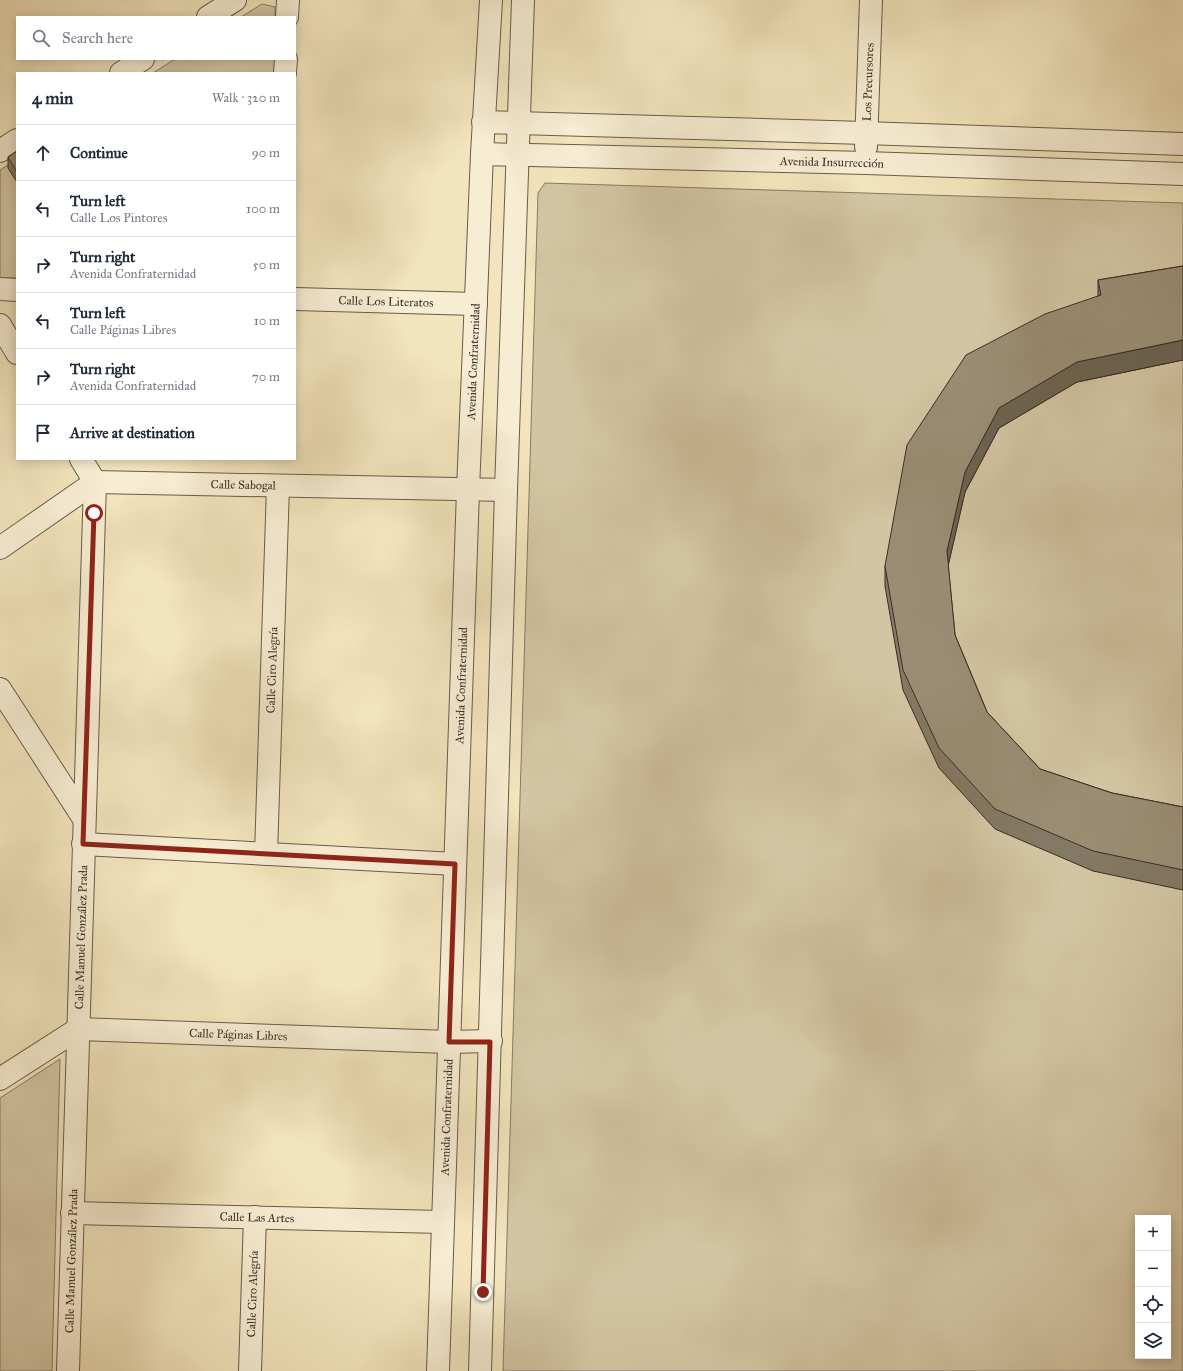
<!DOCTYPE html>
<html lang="en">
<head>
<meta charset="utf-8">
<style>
  body { margin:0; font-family:"IM FELL Great Primer",serif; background:#f6f6f7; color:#1f2937 }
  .controls { position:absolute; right:12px; bottom:12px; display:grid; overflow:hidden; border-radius:0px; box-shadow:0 2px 10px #0003 }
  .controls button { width:36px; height:36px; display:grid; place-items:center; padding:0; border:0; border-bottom:1px solid #e0e1e3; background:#fff; color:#1f2937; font:20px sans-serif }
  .stop { position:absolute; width:12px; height:12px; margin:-9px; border:3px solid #8f2418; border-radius:50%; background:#fff }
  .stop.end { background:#8f2418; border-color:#fff; box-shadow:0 1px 4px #0008 }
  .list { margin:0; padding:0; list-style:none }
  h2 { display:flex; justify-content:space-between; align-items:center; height:52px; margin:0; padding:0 16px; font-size:17px }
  h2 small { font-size:13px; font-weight:400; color:#747a83 }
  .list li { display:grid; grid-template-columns:26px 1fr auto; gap:12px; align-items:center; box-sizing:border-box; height:56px; padding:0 16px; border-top:1px solid #e0e1e3 }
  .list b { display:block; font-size:15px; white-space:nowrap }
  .list p { margin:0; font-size:13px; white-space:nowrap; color:#747a83 }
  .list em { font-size:13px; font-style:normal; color:#747a83 }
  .icon { flex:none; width:22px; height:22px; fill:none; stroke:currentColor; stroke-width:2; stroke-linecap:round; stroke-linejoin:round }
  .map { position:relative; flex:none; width:1183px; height:1371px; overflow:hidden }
  .search { position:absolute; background:#fff; box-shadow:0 2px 10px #0003; left:16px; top:16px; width:280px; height:44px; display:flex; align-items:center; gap:10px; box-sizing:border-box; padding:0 14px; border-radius:0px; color:#747a83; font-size:15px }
  .panel { position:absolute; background:#fff; box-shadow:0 2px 10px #0003; left:16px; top:72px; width:280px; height:388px; border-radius:0px }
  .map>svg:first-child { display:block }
  .green { fill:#d3c5a3; stroke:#877a65; fill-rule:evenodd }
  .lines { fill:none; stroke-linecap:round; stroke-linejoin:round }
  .minor-casing { stroke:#695c4c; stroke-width:24 }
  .minor { stroke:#f7edd3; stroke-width:22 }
  .wall { fill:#847964; stroke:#3b2e27 }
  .shaded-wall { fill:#6c6351; stroke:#3b2e27 }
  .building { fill:#9a8d74; stroke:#3b2e27 }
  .route { stroke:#8f2418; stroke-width:5 }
  .labels { text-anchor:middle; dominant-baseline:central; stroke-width:3; stroke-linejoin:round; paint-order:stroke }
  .street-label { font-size:12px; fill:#3b2e27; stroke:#f7edd3 }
</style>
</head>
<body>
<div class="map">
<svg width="1183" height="1371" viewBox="0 0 1183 1371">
  <rect width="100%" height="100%" fill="#f2e4bc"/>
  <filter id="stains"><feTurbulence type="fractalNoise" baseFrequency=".005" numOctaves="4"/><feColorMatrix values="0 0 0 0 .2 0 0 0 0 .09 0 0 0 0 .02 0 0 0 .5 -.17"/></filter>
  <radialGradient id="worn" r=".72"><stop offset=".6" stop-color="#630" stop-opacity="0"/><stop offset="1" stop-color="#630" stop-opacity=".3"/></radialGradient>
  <path class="green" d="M262,4l13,3v10h-34z
    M175,59h100l-1,14h-121z
    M17,159v119h-17v-108z
    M545,183l638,20v1168h-680l35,-1178zM1138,1218h30v138h-30z
    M60,1059l-8,312h-52v-273z"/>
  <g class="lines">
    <defs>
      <g id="minor">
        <path d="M208,17l27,-17"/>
        <path d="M287,17l1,-17"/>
        <path d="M121,73l22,-14"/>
        <path d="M285,73l1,-14"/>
        <path d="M483,122l382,11 318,11"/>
        <path id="s1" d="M866,147l5,-147"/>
        <path d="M0,151l17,-11"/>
        <path id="s2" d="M482,154l384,9 317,11"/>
        <path d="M0,289l17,1"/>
        <path id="s3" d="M295,299l181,5"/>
        <path d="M0,325l17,28"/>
        <path id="s4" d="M0,548l95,-66 411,8"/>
        <path d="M0,689l84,130"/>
        <path d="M83,844l372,20"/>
        <path id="s5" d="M266,854l12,-368"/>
        <path id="s6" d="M0,1079l78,-50 371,13 42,-1"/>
        <path id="s7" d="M72,1213l370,9"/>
        <path id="s8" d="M68,1371l27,-889 -14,-23"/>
        <path id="s9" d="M250,1371l5,-154"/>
        <path id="s10" d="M438,1371l30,-881 14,-336 9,-154"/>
        <path d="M480,1371l26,-881 17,-490"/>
      </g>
    </defs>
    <use href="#minor" class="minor-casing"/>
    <use href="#minor" class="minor"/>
  </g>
  <path class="wall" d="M17,151v31l-9,-14v-11z
    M1183,266v94l-106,22 -78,46 -34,64 -17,73 7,70 32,77 53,57 72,24 71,14v83l-90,-19 -98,-42 -56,-61 -36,-78 -18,-104v-20l213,-270v-16z"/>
  <path class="shaded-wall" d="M1183,340v20l-106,22 -78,46 -34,64 -18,79v-20l18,-79 34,-64 78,-46z"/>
  <path class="building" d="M17,151v21l-9,-15z
    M1183,266v74l-106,22 -78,46 -34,64 -18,79 8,84 32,77 53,57 72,24 71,14v63l-90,-19 -98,-42 -56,-61 -36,-78 -18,-104 22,-121 59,-90 79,-41 56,-19 -3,-15z"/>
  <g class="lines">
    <path class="route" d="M94,513l-11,331 372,20 -6,178h41l-7,250"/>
  </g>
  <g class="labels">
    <g class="street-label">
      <text stroke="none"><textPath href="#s1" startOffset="65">Los Precursores</textPath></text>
      <text stroke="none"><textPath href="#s2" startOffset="350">Avenida Insurrección</textPath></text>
      <text stroke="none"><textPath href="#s3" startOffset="91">Calle Los Literatos</textPath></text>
      <text stroke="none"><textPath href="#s10" startOffset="1010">Avenida Confraternidad</textPath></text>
      <text stroke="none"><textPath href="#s4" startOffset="264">Calle Sabogal</textPath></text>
      <text stroke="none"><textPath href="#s5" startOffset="184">Calle Ciro Alegría</textPath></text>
      <text stroke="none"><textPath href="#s10" startOffset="686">Avenida Confraternidad</textPath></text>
      <text stroke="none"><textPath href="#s8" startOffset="434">Calle Manuel González Prada</textPath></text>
      <text stroke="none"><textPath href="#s6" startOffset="253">Calle Páginas Libres</textPath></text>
      <text stroke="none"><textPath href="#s10" startOffset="254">Avenida Confraternidad</textPath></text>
      <text stroke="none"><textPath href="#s7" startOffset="185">Calle Las Artes</textPath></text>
      <text stroke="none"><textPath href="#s8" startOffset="110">Calle Manuel González Prada</textPath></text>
      <text stroke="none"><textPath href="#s9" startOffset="77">Calle Ciro Alegría</textPath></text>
    </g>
  </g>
  <rect width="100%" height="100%" filter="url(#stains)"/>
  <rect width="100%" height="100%" fill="url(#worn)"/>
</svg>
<div class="controls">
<button>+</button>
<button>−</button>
<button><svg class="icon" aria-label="locate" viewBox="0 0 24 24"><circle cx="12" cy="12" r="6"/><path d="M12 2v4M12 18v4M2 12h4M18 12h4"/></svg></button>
<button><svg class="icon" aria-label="layers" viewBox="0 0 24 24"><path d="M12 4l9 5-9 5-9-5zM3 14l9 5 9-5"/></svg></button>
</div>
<div class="stop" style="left:94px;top:513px"></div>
<div class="stop end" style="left:483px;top:1292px"></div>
<div class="search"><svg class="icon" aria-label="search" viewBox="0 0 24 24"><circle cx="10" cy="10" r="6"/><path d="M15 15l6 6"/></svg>Search here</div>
<section class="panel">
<h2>4 min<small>Walk · 320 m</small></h2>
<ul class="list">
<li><svg class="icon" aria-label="ahead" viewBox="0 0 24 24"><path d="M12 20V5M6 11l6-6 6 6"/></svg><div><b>Continue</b></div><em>90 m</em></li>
<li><svg class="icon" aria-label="left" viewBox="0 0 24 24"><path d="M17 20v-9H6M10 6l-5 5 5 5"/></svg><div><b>Turn left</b><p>Calle Los Pintores</p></div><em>100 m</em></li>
<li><svg class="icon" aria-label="right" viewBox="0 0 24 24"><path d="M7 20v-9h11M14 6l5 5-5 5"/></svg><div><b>Turn right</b><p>Avenida Confraternidad</p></div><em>50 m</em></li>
<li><svg class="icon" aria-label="left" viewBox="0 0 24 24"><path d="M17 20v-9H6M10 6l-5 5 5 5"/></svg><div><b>Turn left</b><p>Calle Páginas Libres</p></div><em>10 m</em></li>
<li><svg class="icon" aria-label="right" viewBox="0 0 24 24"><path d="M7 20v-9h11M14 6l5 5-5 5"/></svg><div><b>Turn right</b><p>Avenida Confraternidad</p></div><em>70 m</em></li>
<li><svg class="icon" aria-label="arrive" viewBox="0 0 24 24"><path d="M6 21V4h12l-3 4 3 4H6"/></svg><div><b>Arrive at destination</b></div></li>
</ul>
</section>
</div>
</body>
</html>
